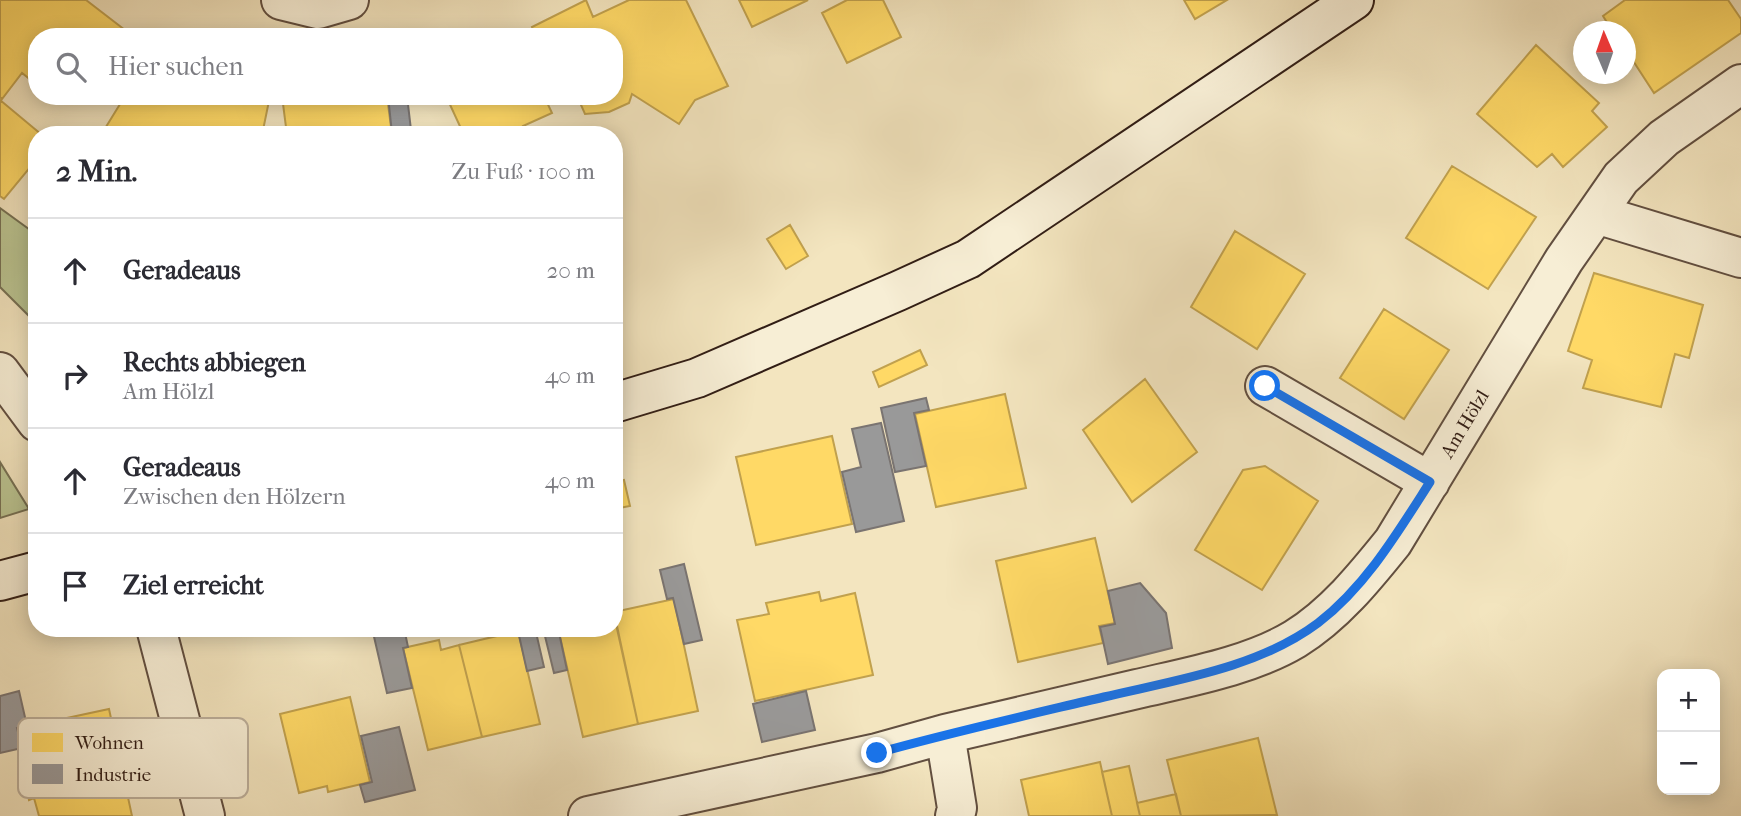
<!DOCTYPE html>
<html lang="de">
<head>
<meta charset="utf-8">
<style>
  body { margin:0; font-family:"IM FELL French Canon",serif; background:#f7f7f7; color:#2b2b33 }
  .controls { position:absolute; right:21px; bottom:21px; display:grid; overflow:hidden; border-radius:14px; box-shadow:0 4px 18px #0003 }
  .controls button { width:63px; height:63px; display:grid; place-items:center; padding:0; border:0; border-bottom:2px solid #e1e1e2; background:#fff; color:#2b2b33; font:35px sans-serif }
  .compass { position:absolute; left:1573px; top:21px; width:63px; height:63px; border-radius:50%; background:#fff; box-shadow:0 4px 18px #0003; rotate:358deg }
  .stop { position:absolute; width:21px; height:21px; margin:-16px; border:5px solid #1a73e8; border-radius:50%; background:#fff }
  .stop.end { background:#1a73e8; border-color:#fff; box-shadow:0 2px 7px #0008 }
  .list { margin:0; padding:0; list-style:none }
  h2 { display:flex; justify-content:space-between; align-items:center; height:91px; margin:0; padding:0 28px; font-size:30px }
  h2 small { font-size:23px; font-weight:400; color:#7c7c81 }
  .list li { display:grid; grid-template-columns:46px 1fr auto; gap:21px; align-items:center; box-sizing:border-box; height:105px; padding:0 28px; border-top:2px solid #e1e1e2 }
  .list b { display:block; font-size:26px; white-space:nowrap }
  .list p { margin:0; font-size:23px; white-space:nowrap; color:#7c7c81 }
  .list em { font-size:23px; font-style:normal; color:#7c7c81 }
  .icon { flex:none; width:38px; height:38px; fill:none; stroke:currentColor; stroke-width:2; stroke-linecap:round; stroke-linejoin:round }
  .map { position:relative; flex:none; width:1741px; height:816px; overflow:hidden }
  .search { position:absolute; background:#fff; box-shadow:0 4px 18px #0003; left:28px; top:28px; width:595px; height:77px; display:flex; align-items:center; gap:18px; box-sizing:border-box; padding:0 24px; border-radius:28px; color:#7c7c81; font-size:26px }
  .panel { position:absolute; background:#fff; box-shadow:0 4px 18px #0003; left:28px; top:126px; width:595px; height:511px; border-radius:28px }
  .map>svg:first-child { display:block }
  .green { fill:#bbc592; stroke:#767154; stroke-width:2 }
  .homes { fill:#ffd966; stroke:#c1a14e; stroke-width:2 }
  .industry { fill:#999; stroke:#7a7471; stroke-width:2 }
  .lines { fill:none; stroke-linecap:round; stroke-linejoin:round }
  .street-casing { stroke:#624f40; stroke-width:42 }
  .secondary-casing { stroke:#311d15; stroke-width:42 }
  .street { stroke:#f7eed5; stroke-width:38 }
  .secondary { stroke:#f7eed5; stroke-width:38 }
  .route { stroke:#1a73e8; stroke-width:9 }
  .labels { text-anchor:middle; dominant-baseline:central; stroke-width:7; stroke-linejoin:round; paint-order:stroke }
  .street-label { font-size:19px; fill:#311d15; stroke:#f7eed5 }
  .key { fill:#f7eed5; stroke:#bcaf9b; stroke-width:2 }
  .key-label { font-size:19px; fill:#311d15 }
</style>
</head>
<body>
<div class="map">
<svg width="1741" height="816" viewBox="0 0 1741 816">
  <rect width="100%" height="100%" fill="#f3e5bf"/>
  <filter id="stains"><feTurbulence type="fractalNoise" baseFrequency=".00286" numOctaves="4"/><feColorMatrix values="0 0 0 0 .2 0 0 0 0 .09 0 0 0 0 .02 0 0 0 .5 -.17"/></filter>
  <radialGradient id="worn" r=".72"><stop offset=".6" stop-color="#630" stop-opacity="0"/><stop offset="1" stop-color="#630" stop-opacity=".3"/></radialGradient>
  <path class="green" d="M0,208l37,27v89l-37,-37z
    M0,462l29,47 -29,9z"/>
  <path class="homes" d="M0,0h86l48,37h-97v48l-15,-12 -20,26 -2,-2z
    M586,0l7,17 36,-17h57l42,86 -33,14 -16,24 -47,-30 -3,9 -20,9 -24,2 -8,-18h37v-59h-77l-5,-10z
    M739,0h69l-56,27z
    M847,0h36l18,37 -54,26 -25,-50z
    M1184,0h43l-32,19z
    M1625,0h103l13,19v14l-87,60 -28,-43v-18h-13l-10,-16z
    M1536,45l63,58 -7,8 15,16 -44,40 -11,-13 -15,13 -60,-53z
    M125,96h145l-8,39h-161z
    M282,96h105l5,39h-105z
    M446,96h98l8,17 -29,13 4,9h-63z
    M0,100l42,35h-5v24l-33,40 -4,-3z
    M1452,166l84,51 -48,72 -82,-51z
    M790,225l18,31 -22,13 -19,-30z
    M1235,231l70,43 -48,75 -66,-42z
    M1594,273l109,32 -14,53 -14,-4 -14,53 -78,-19 9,-28 -24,-9z
    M1384,309l65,41 -45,69 -64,-41z
    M920,350l7,15 -48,22 -6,-15z
    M1145,379l52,73 -65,50 -49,-72z
    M1005,394l21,94 -90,19 -21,-93z
    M832,436l20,88 -96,21 -20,-88z
    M1265,466l53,35 -56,89 -67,-40 48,-80z
    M624,480l6,26 -16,3v-27z
    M1095,538l20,85 -16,3 4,17 -85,19 -22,-101z
    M819,592l2,9 34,-8 18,82 -118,26 -18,-81 32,-6 -3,-11z
    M674,599l24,112 -60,13 -24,-112z
    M614,615l24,109 -55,13 -25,-109h56z
    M518,631l22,93 -58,13 -23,-92z
    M439,640l2,10 18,-5 23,92 -54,13 -25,-102z
    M350,697l20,85 -42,10 -1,-6 -28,7 -19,-79z
    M109,709l23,107h-93l-5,-18 -5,2 -6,-32 5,-1 -8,-39z
    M1258,738l19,77 -96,1 -14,-56z
    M1100,762l12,54h-83l-8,-36z
    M1129,766l11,50h-28l-10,-44z
    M1176,794l5,22h-41l-3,-13z"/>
  <path class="industry" d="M388,96h19l4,34 -19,3z
    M926,398l3,12 -15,3 12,53 -31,6 -14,-64z
    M881,423l23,98 -48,11 -14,-60 19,-5 -9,-38z
    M684,564l18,76 -18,4 -11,-46 -6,1 -7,-29z
    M1140,583l26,30 6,35 -64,16 -8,-37 15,-3 -7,-33z
    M372,628h32l4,19 -5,1 9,40 -25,5z
    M509,628h26l9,39 -17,4 -9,-40 -8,2z
    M543,628h15l9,42 -13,3z
    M19,691l8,35 -10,2 5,20 -22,5v-57z
    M806,691l9,39 -53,12 -9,-38z
    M399,727l16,63 -50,12 -5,-17 12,-3 -11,-46z"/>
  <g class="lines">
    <defs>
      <path id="street" d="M281,0l37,9 31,-9
        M1596,214l145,44
        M0,372l37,50
        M1265,386l165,96
        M156,628l49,188
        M945,734c64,-15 128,-30 192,-45 51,-12 113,-23 158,-50 39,-24 69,-61 98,-97l171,-282 57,-82 43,-40 77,-54
        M588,816l289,-63 68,-19 12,74 -2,8"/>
      <path id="secondary" d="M614,403l83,-25 201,-87 70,-32 386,-259
        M0,581l37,-10"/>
    </defs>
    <use href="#street" class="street-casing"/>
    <use href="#secondary" class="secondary-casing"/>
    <use href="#street" class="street"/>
    <use href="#secondary" class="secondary"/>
  </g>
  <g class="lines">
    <path class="route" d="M877,753c75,-21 151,-38 227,-56 72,-17 154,-29 214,-74 48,-37 80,-91 112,-141l-165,-96"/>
  </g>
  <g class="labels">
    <g class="street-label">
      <text transform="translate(1465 424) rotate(-59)">Am Hölzl</text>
    </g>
  </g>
  <rect x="18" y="718" width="230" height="80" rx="10" class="key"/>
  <rect x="32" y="733" width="31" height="19" fill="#ffd966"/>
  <rect x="32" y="764" width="31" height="20" fill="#999"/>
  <g class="key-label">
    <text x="75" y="749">Wohnen</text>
    <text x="75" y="781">Industrie</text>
  </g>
  <rect width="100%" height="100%" filter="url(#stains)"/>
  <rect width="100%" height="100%" fill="url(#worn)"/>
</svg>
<div class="controls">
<button>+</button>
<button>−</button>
</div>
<svg class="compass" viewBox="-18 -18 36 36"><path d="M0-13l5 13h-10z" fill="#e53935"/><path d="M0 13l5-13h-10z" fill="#7c7c81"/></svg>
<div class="stop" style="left:1265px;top:386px"></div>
<div class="stop end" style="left:877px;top:753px"></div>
<div class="search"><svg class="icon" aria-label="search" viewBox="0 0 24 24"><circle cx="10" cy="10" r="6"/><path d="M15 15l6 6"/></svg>Hier suchen</div>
<section class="panel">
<h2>2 Min.<small>Zu Fuß · 100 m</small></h2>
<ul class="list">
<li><svg class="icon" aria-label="ahead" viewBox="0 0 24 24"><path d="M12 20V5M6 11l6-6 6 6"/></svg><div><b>Geradeaus</b></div><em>20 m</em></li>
<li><svg class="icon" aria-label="right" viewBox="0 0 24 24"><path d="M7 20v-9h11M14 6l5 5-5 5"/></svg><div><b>Rechts abbiegen</b><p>Am Hölzl</p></div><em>40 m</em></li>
<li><svg class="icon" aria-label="ahead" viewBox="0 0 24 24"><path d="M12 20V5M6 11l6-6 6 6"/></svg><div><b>Geradeaus</b><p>Zwischen den Hölzern</p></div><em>40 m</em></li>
<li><svg class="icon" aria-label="arrive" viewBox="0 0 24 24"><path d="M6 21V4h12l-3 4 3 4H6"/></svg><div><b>Ziel erreicht</b></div></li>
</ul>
</section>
</div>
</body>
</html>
